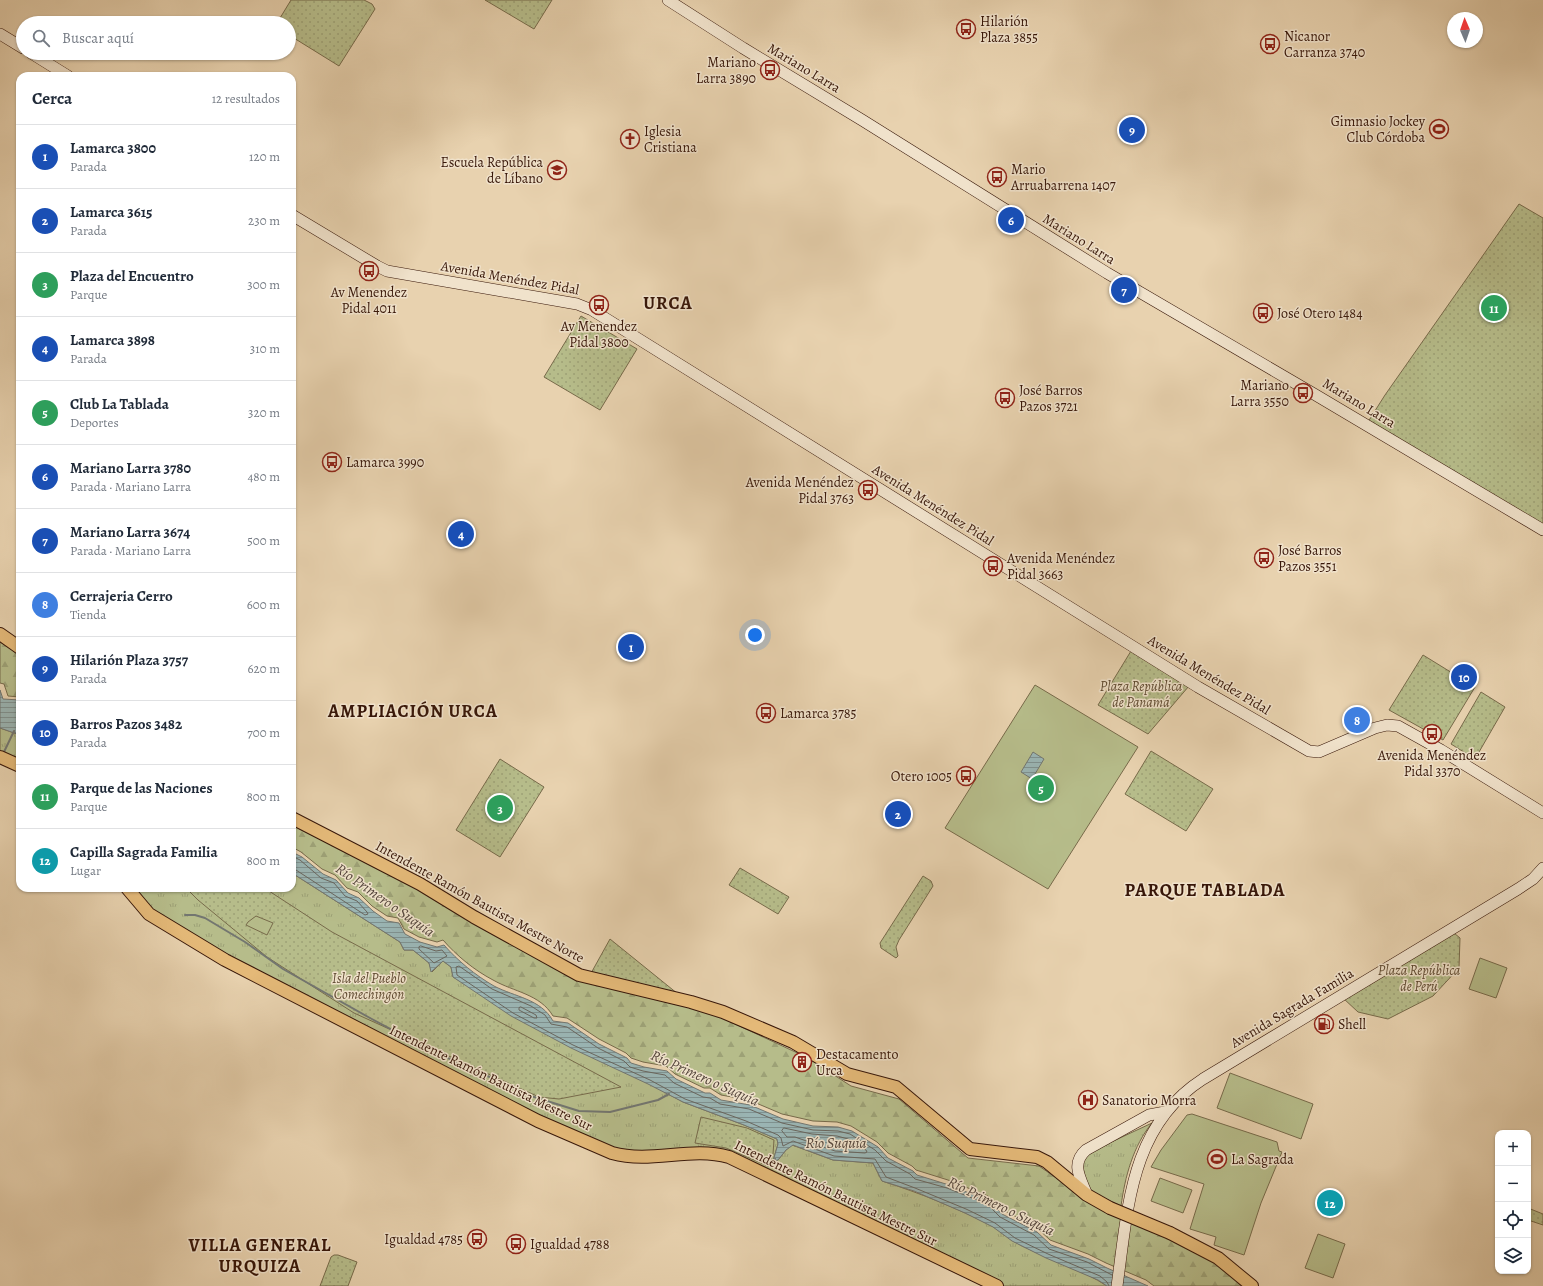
<!DOCTYPE html>
<html lang="es">
<head>
<meta charset="utf-8">
<style>
  body { margin:0; font-family:Alegreya,serif; background:#f2f2f3; color:#1f2937 }
  .controls { position:absolute; right:12px; bottom:12px; display:grid; overflow:hidden; border-radius:8px; box-shadow:0 1px 3px #0004 }
  .controls button { width:36px; height:36px; display:grid; place-items:center; padding:0; border:0; border-bottom:1px solid #e0e1e3; background:#fff; color:#1f2937; font:20px sans-serif }
  .compass { position:absolute; left:1447px; top:12px; width:36px; height:36px; border-radius:50%; background:#fff; box-shadow:0 1px 3px #0004; rotate:358deg }
  .you { position:absolute; left:755px; top:635px; width:14px; height:14px; margin:-10px; border:3px solid #fff; border-radius:50%; background:#1a73e8; box-shadow:0 0 0 6px #1a73e833 }
  .badge { display:grid; place-items:center; width:26px; height:26px; border-radius:50%; background:#1a73e8; color:#fff; font-size:13px; font-weight:700 }
  .pin { position:absolute; translate:-50% -50%; border:2px solid #fff; box-shadow:0 1px 4px #0006 }
  .list { margin:0; padding:0; list-style:none }
  h2 { display:flex; justify-content:space-between; align-items:center; height:52px; margin:0; padding:0 16px; font-size:17px }
  h2 small { font-size:13px; font-weight:400; color:#747a83 }
  .list li { display:grid; grid-template-columns:26px 1fr auto; gap:12px; align-items:center; box-sizing:border-box; height:64px; padding:0 16px; border-top:1px solid #e0e1e3 }
  .list b { display:block; font-size:15px; white-space:nowrap }
  .list p { margin:0; font-size:13px; white-space:nowrap; color:#747a83 }
  .list em { font-size:13px; font-style:normal; color:#747a83 }
  .icon { flex:none; width:22px; height:22px; fill:none; stroke:currentColor; stroke-width:2; stroke-linecap:round; stroke-linejoin:round }
  .map { position:relative; flex:none; width:1543px; height:1286px; overflow:hidden }
  .search { position:absolute; background:#fff; box-shadow:0 1px 3px #0004; left:16px; top:16px; width:280px; height:44px; display:flex; align-items:center; gap:10px; box-sizing:border-box; padding:0 14px; border-radius:22px; color:#747a83; font-size:15px }
  .panel { position:absolute; background:#fff; box-shadow:0 1px 3px #0004; left:16px; top:72px; width:280px; height:820px; border-radius:12px }
  .map>svg:first-child { display:block }
  .grass { fill:url(#grass-tufts); stroke:#776a4a }
  .forest { fill:url(#forest-firs); stroke:#776a4a }
  .park { fill:url(#park-dots); stroke:#776a4a }
  .pitch { fill:#b6bc8a; stroke:#776a4a }
  .water { fill:url(#water-rules); stroke:#737670 }
  .lines { fill:none; stroke-linecap:round; stroke-linejoin:round }
  .shore { stroke:#69665e; stroke-width:1 }
  .stream { stroke:#737670; stroke-width:2 }
  .secondary-casing { stroke:#381709; stroke-width:12 }
  .primary-casing { stroke:#381709; stroke-width:14 }
  .secondary { stroke:#f0e2cb; stroke-width:11 }
  .primary { stroke:#e4b978; stroke-width:12 }
  .primary-bridge-casing { stroke:#381709; stroke-width:14; stroke-linecap:butt }
  .primary-bridge { stroke:#e4b978; stroke-width:12 }
  .labels { text-anchor:middle; dominant-baseline:central; stroke-width:3; stroke-linejoin:round; paint-order:stroke }
  .poi-label { font-size:14px; fill:#381709; stroke:#f0e2cb; text-anchor:start }
  .street-label { font-size:14px; fill:#381709; stroke:#f0e2cb }
  .park-label { font-size:14px; font-style:italic; fill:#5e4930; stroke:#f0e2cb }
  .water-label { font-size:15px; font-style:italic; fill:#55463c; stroke:#f0e2cb }
  .district-label { font-size:18px; font-weight:bold; letter-spacing:1px; fill:#381709; stroke:#f0e2cb }
</style>
</head>
<body>
<div class="map">
<svg width="1543" height="1286" viewBox="0 0 1543 1286">
  <defs>
    <pattern id="grass-tufts" width="24" height="20" patternUnits="userSpaceOnUse"><rect width="24" height="20" fill="#b6bc8a"/><path d="M3 7l-1-3M5 7V3M7 7l1-3M15 17l-1-3M17 17v-4M19 17l1-3" fill="none" stroke="#9da176"/></pattern>
    <pattern id="forest-firs" width="22" height="20" patternUnits="userSpaceOnUse"><rect width="22" height="20" fill="#b6bc8a"/><path d="M5 1l3.5 6h-7zM16 11l3.5 6h-7z" fill="#9da176"/></pattern>
    <pattern id="park-dots" width="8" height="8" patternUnits="userSpaceOnUse"><rect width="8" height="8" fill="#b6bc8a"/><path d="M2 2h.1M6 6h.1" fill="none" stroke="#9da176" stroke-width="1.8" stroke-linecap="round"/></pattern>
    <pattern id="water-rules" width="6" height="5" patternUnits="userSpaceOnUse"><rect width="6" height="5" fill="#9ab5b4"/><path d="M0 2.5h6" fill="none" stroke="#7f9291"/></pattern>
  </defs>
  <rect width="100%" height="100%" fill="#e8d2af"/>
  <filter id="stains"><feTurbulence type="fractalNoise" baseFrequency=".005" numOctaves="4"/><feColorMatrix values="0 0 0 0 .2 0 0 0 0 .09 0 0 0 0 .02 0 0 0 .5 -.17"/></filter>
  <radialGradient id="worn" r=".72"><stop offset=".6" stop-color="#630" stop-opacity="0"/><stop offset="1" stop-color="#630" stop-opacity=".3"/></radialGradient>
  <path class="grass" d="M0,728l20,7v31l-20,-9z
    M292,873l108,69 4,8h9l16,13 3,9 11,-11 8,6 2,10 20,12 210,113 61,23 33,14 1,5 -5,17 5,-1 8,-10 6,-5 41,15 40,3 9,18c38,12 75,27 110,45 10,6 19,15 30,20 27,13 61,24 85,40h-110l-268,-129 -93,1 -98,-37 -389,-207 -22,-26h165z
    M1152,1123c-19,23 -27,54 -31,83l-31,-15 -9,-24 2,-10 9,-6z"/>
  <path class="forest" d="M0,642l20,13v42l-12,-1 -4,-12 -4,-1z
    M292,825l111,56 176,99 91,22 48,14 88,41 45,29 48,13 69,59 71,8 52,36 83,36 45,25 22,23h-87l-8,-6 -40,-17 -18,-9 -38,-14 -14,-13 -35,-18 -13,-13 -40,-16 -32,-10 -4,-4 -24,-13 -11,-11 -26,-16 -14,-4 -24,-1 -31,-7 -33,-14 -28,-5 -11,-7h-6l-29,-14 -9,-8 -23,-4 -12,-4 -5,-5 -27,-14 -32,-21 -14,-2c-13,-22 -39,-24 -60,-36 -19,-10 -36,-24 -50,-40l-6,2 -18,-5 -15,-8 -6,-11 -11,-2 -15,-10 -14,-14 -11,-4 -12,-13 -13,-6 -21,-17 -9,-5z"/>
  <path class="park" d="M291,0h73l8,4 3,5 -36,57 -50,-31v-12h-12z
    M485,0h67l-18,29z
    M1519,204l24,14v312l-177,-105 19,-30z
    M581,316l56,33 -37,61 -56,-33z
    M1131,651l58,35 -41,48 -50,-29z
    M1423,655l52,32 -32,53 -54,-30z
    M1481,692l24,15 -30,52 -24,-15z
    M1151,751l62,38 -27,42 -61,-37z
    M500,759l44,28 -44,70 -44,-27z
    M740,868l49,29 -11,17 -49,-29z
    M923,876l8,5 2,5 -34,54 -3,7 2,9 -2,2 -15,-10 -1,-5z
    M186,888h81l2,3 63,41 289,155 -62,12 -20,-2 -185,-84 -87,-56 -69,-57z
    M1454,933l6,5 -1,30 -26,28 -45,23 -30,-7 -15,-14z
    M610,939l68,55 -88,-19z
    M701,1117l46,11 27,12 -1,14 -5,12 -42,-18 -31,-5z
    M1528,1208l15,6v11l-15,-5z
    M334,1255h4l19,7 -9,24h-28l11,-29z"/>
  <path class="pitch" d="M1035,685l103,62 -90,142 -103,-61z
    M256,916l17,7 -6,12 -21,-10 2,-3z
    M1480,958l27,10 -11,30 -27,-9z
    M1230,1073l83,31 -12,35 -84,-31z
    M1192,1114l85,28 2,9 3,1 -21,51 -17,52 -30,-10 2,-8 -26,-8 14,-45 -53,-17 10,-17 26,-35z
    M1160,1178l32,12 -9,23 -32,-12z
    M1318,1234l27,10 -12,34 -28,-10z"/>
  <path class="water" d="M0,690l3,9 17,1v35l-20,-7z
    M1033,752l11,7 -12,20 -11,-7z
    M292,852l10,5 21,17 13,6 12,13 11,5 14,13 14,10 12,2 6,11 15,8 17,5 7,-2c14,16 31,30 50,41 21,11 47,13 59,35l15,2 31,21 28,14 4,5 13,4 23,4 9,8 29,14h5l11,7 29,5 33,14 30,7 25,1 14,4 26,16 10,11 25,13 4,4 32,10 40,16 13,13 35,18 14,13 38,14 18,9 41,18h-41l-9,-6 -52,-22 -34,-17 -19,-14 -28,-14 -51,-22 -32,-10 -9,-18 -40,-3 -40,-15 -7,5 -8,10 -5,1 5,-17 -1,-5 -33,-14 -61,-23 -35,-18 -77,-36 -60,-32 -58,-39 -2,-10 -8,-6 -12,11 -2,-9 -16,-13h-9l-4,-8 -108,-69z"/>
  <g class="lines">
    <path class="shore" d="M292,856l8,4 21,18 13,5 11,13 12,5 10,11 1,2 -3,1 -69,-45h-4
      M421,946l15,5 6,-1 5,6 -13,7 -15,-14v-2z
      M521,1007l15,8 1,3h-3l-15,-8v-2z
      M784,1128l28,6 25,2 11,3 18,11 1,2 -2,1 -30,-2 -40,-14h-8l-5,-6z
      M1109,1286l-2,-4 -7,-6 -52,-22 -33,-16 -20,-15 -29,-14 -51,-21 -29,-11 -11,-18 -41,-3 -41,-15 -10,5 -2,-8 -3,-3 -32,-14 -61,-22 -35,-19 -77,-35 -60,-32 -56,-38 -1,-8 3,-1 33,23 39,17 14,9 6,9 16,3 31,21 26,13 6,6 13,4 22,4 9,8 29,14 7,1 10,6 29,5 33,14 31,7 25,1 12,3 25,16 11,11 24,13 5,5 32,9 40,16 13,13 34,18 15,14 38,13 25,13"/>
    <path class="stream" d="M3,754l11,-23
      M185,915h10l10,3 40,24 38,27 87,49 54,29 107,49 48,15 31,1 48,-12 11,-6
      M771,1167l4,-8"/>
    <defs>
      <path id="secondary" d="M668,0l75,48 119,72 245,153 207,121 229,136
        M0,34l23,14
        M31,53l37,23
        M292,215l85,51 10,5 190,33 15,6 606,377 111,64 10,1 56,-24 12,-3 11,1 43,24 102,63
        M1087,1195c-6,-16 -17,-31 -1,-45l63,-35 16,-3
        M1117,1286c11,-78 13,-160 86,-207l315,-190 15,-10 10,-11"/>
      <path id="primary" d="M0,634l20,14
        M0,757l20,9
        M292,818l128,66 54,33 105,58 112,27 32,10 70,30 54,32 49,13 74,62 67,8 10,5 40,33 23,13
        M127,888l22,26 76,46 313,161 74,32c40,11 78,-7 117,4l268,129
        M1170,1233l48,25 34,28"/>
    </defs>
    <use href="#secondary" class="secondary-casing"/>
    <use href="#primary" class="primary-casing"/>
    <use href="#secondary" class="secondary"/>
    <use href="#primary" class="primary"/>
    <defs>
      <path id="primary-bridge" d="M1110,1208l60,25"/>
    </defs>
    <use href="#primary-bridge" class="primary-bridge-casing"/>
    <use href="#primary-bridge" class="primary-bridge"/>
  </g>
  <defs>
    <symbol id="bus-ring" viewBox="-11 -11 22 22"><circle r="9.5" fill="#f0e2cb" stroke="#8f2418" stroke-width="1.5"/><path d="M-5-6H5V4H4V6H2V4H-2V6H-4V4H-5ZM-3.5-4V0h7V-4ZM-3.5 1.2v1.5H-2V1.2ZM2 1.2v1.5H3.5V1.2Z" fill="#8f2418"/></symbol>
    <symbol id="stadium-ring" viewBox="-11 -11 22 22"><circle r="9.5" fill="#f0e2cb" stroke="#8f2418" stroke-width="1.5"/><path d="M0-5a6.5 5 0 1 0 0 10a6.5 5 0 1 0 0-10ZM-3.5-1.8h7v3.6h-7Z" fill="#8f2418"/></symbol>
    <symbol id="church-ring" viewBox="-11 -11 22 22"><circle r="9.5" fill="#f0e2cb" stroke="#8f2418" stroke-width="1.5"/><path d="M-1.2-6h2.4v3.5h3.3v2.4h-3.3V6h-2.4V-.1h-3.3v-2.4h3.3Z" fill="#8f2418"/></symbol>
    <symbol id="school-ring" viewBox="-11 -11 22 22"><circle r="9.5" fill="#f0e2cb" stroke="#8f2418" stroke-width="1.5"/><path d="M0-5L7-2L0 1L-7-2ZM-4 1L0 2.5L4 1V4Q0 6-4 4Z" fill="#8f2418"/></symbol>
    <symbol id="fuel-ring" viewBox="-11 -11 22 22"><circle r="9.5" fill="#f0e2cb" stroke="#8f2418" stroke-width="1.5"/><path d="M-5.5-6h7V0h2V4h1.3V-2.5L3-4.5l.8-.8L6-3V5H2.5V1h-1V6h-7ZM-4.2-4.7v3.2H.2V-4.7Z" fill="#8f2418"/></symbol>
    <symbol id="building-ring" viewBox="-11 -11 22 22"><circle r="9.5" fill="#f0e2cb" stroke="#8f2418" stroke-width="1.5"/><path d="M-4-6H4V6H1V3H-1V6H-4ZM-2.5-4.3h1.7v1.8h-1.7ZM.8-4.3h1.7v1.8H.8ZM-2.5-1h1.7V.8h-1.7ZM.8-1h1.7V.8H.8Z" fill="#8f2418"/></symbol>
    <symbol id="hospital-ring" viewBox="-11 -11 22 22"><circle r="9.5" fill="#f0e2cb" stroke="#8f2418" stroke-width="1.5"/><path d="M-5-5h3v3.5h4V-5h3V5h-3V1.5h-4V5h-3Z" fill="#8f2418"/></symbol>
  </defs>
  <g fill-rule="evenodd">
    <use href="#bus-ring" x="955" y="18" width="22" height="22"/>
    <use href="#bus-ring" x="1259" y="33" width="22" height="22"/>
    <use href="#bus-ring" x="759" y="59" width="22" height="22"/>
    <use href="#stadium-ring" x="1428" y="118" width="22" height="22"/>
    <use href="#church-ring" x="619" y="128" width="22" height="22"/>
    <use href="#school-ring" x="546" y="159" width="22" height="22"/>
    <use href="#bus-ring" x="986" y="166" width="22" height="22"/>
    <use href="#bus-ring" x="358" y="260" width="22" height="22"/>
    <use href="#bus-ring" x="588" y="294" width="22" height="22"/>
    <use href="#bus-ring" x="1252" y="302" width="22" height="22"/>
    <use href="#bus-ring" x="1292" y="382" width="22" height="22"/>
    <use href="#bus-ring" x="994" y="387" width="22" height="22"/>
    <use href="#bus-ring" x="321" y="451" width="22" height="22"/>
    <use href="#bus-ring" x="857" y="479" width="22" height="22"/>
    <use href="#bus-ring" x="1253" y="547" width="22" height="22"/>
    <use href="#bus-ring" x="982" y="555" width="22" height="22"/>
    <use href="#bus-ring" x="755" y="702" width="22" height="22"/>
    <use href="#bus-ring" x="1421" y="723" width="22" height="22"/>
    <use href="#bus-ring" x="955" y="765" width="22" height="22"/>
    <use href="#fuel-ring" x="1313" y="1013" width="22" height="22"/>
    <use href="#building-ring" x="791" y="1051" width="22" height="22"/>
    <use href="#hospital-ring" x="1077" y="1089" width="22" height="22"/>
    <use href="#stadium-ring" x="1206" y="1148" width="22" height="22"/>
    <use href="#bus-ring" x="466" y="1228" width="22" height="22"/>
    <use href="#bus-ring" x="505" y="1233" width="22" height="22"/>
  </g>
  <g class="labels">
    <g class="poi-label">
      <text x="980" y="21">Hilarión<tspan x="980" dy="16">Plaza 3855</tspan></text>
      <text x="1284" y="36">Nicanor<tspan x="1284" dy="16">Carranza 3740</tspan></text>
      <text x="756" y="62" text-anchor="end">Mariano<tspan x="756" dy="16">Larra 3890</tspan></text>
      <text x="1425" y="121" text-anchor="end">Gimnasio Jockey<tspan x="1425" dy="16">Club Córdoba</tspan></text>
      <text x="644" y="131">Iglesia<tspan x="644" dy="16">Cristiana</tspan></text>
      <text x="543" y="162" text-anchor="end">Escuela República<tspan x="543" dy="16">de Líbano</tspan></text>
      <text x="1011" y="169">Mario<tspan x="1011" dy="16">Arruabarrena 1407</tspan></text>
      <text x="369" y="292" text-anchor="middle">Av Menendez<tspan x="369" dy="16">Pidal 4011</tspan></text>
      <text x="1277" y="313">José Otero 1484</text>
      <text x="599" y="326" text-anchor="middle">Av Menendez<tspan x="599" dy="16">Pidal 3800</tspan></text>
      <text x="1289" y="385" text-anchor="end">Mariano<tspan x="1289" dy="16">Larra 3550</tspan></text>
      <text x="1019" y="390">José Barros<tspan x="1019" dy="16">Pazos 3721</tspan></text>
      <text x="346" y="462">Lamarca 3990</text>
      <text x="854" y="482" text-anchor="end">Avenida Menéndez<tspan x="854" dy="16">Pidal 3763</tspan></text>
      <text x="1278" y="550">José Barros<tspan x="1278" dy="16">Pazos 3551</tspan></text>
      <text x="1007" y="558">Avenida Menéndez<tspan x="1007" dy="16">Pidal 3663</tspan></text>
      <text x="780" y="713">Lamarca 3785</text>
      <text x="1432" y="755" text-anchor="middle">Avenida Menéndez<tspan x="1432" dy="16">Pidal 3370</tspan></text>
      <text x="952" y="776" text-anchor="end">Otero 1005</text>
      <text x="1338" y="1024">Shell</text>
      <text x="816" y="1054">Destacamento<tspan x="816" dy="16">Urca</tspan></text>
      <text x="1102" y="1100">Sanatorio Morra</text>
      <text x="1231" y="1159">La Sagrada</text>
      <text x="463" y="1239" text-anchor="end">Igualdad 4785</text>
      <text x="530" y="1244">Igualdad 4788</text>
    </g>
    <g class="street-label">
      <text transform="translate(804 68) rotate(31)">Mariano Larra</text>
      <text transform="translate(1079 239) rotate(32)">Mariano Larra</text>
      <text transform="translate(510 278) rotate(10)">Avenida Menéndez Pidal</text>
      <text transform="translate(1359 403) rotate(31)">Mariano Larra</text>
      <text transform="translate(933 505) rotate(32)">Avenida Menéndez Pidal</text>
      <text transform="translate(1209 675) rotate(31)">Avenida Menéndez Pidal</text>
      <text transform="translate(480 902) rotate(29)">Intendente Ramón Bautista Mestre Norte</text>
      <text transform="translate(1292 1008) rotate(-31)">Avenida Sagrada Familia</text>
      <text transform="translate(491 1078) rotate(26)">Intendente Ramón Bautista Mestre Sur</text>
      <text transform="translate(836 1193) rotate(26)">Intendente Ramón Bautista Mestre Sur</text>
    </g>
    <g class="park-label">
      <text x="1141" y="686">Plaza República<tspan x="1141" dy="16">de Panamá</tspan></text>
      <text x="1419" y="970">Plaza República<tspan x="1419" dy="16">de Perú</tspan></text>
      <text x="369" y="978">Isla del Pueblo<tspan x="369" dy="16">Comechingón</tspan></text>
    </g>
    <g class="water-label">
      <text transform="translate(385 900) rotate(35)">Río Primero o Suquía</text>
      <text transform="translate(705 1078) rotate(24)">Río Primero o Suquía</text>
      <text x="836" y="1143">Río Suquía</text>
      <text transform="translate(1001 1206) rotate(26)">Río Primero o Suquía</text>
    </g>
    <g class="district-label">
      <text x="668" y="303">URCA</text>
      <text x="413" y="711">AMPLIACIÓN URCA</text>
      <text x="1205" y="890">PARQUE TABLADA</text>
      <text x="260" y="1245">VILLA GENERAL<tspan x="260" dy="21">URQUIZA</tspan></text>
    </g>
  </g>
  <rect width="100%" height="100%" filter="url(#stains)"/>
  <rect width="100%" height="100%" fill="url(#worn)"/>
</svg>
<div class="controls">
<button>+</button>
<button>−</button>
<button><svg class="icon" aria-label="locate" viewBox="0 0 24 24"><circle cx="12" cy="12" r="6"/><path d="M12 2v4M12 18v4M2 12h4M18 12h4"/></svg></button>
<button><svg class="icon" aria-label="layers" viewBox="0 0 24 24"><path d="M12 4l9 5-9 5-9-5zM3 14l9 5 9-5"/></svg></button>
</div>
<svg class="compass" viewBox="-18 -18 36 36"><path d="M0-13l5 13h-10z" fill="#e53935"/><path d="M0 13l5-13h-10z" fill="#747a83"/></svg>
<div class="you"></div>
<div class="pin badge" style="left:631px;top:647px;background:#1a4fb4">1</div>
<div class="pin badge" style="left:898px;top:814px;background:#1a4fb4">2</div>
<div class="pin badge" style="left:500px;top:808px;background:#2e9e5b">3</div>
<div class="pin badge" style="left:461px;top:534px;background:#1a4fb4">4</div>
<div class="pin badge" style="left:1041px;top:788px;background:#2e9e5b">5</div>
<div class="pin badge" style="left:1011px;top:220px;background:#1a4fb4">6</div>
<div class="pin badge" style="left:1124px;top:290px;background:#1a4fb4">7</div>
<div class="pin badge" style="left:1357px;top:720px;background:#3f7fe0">8</div>
<div class="pin badge" style="left:1132px;top:130px;background:#1a4fb4">9</div>
<div class="pin badge" style="left:1464px;top:677px;background:#1a4fb4">10</div>
<div class="pin badge" style="left:1494px;top:308px;background:#2e9e5b">11</div>
<div class="pin badge" style="left:1330px;top:1203px;background:#0f9aa8">12</div>
<div class="search"><svg class="icon" aria-label="search" viewBox="0 0 24 24"><circle cx="10" cy="10" r="6"/><path d="M15 15l6 6"/></svg>Buscar aquí</div>
<section class="panel">
<h2>Cerca<small>12 resultados</small></h2>
<ul class="list">
<li><span class="badge" style="background:#1a4fb4">1</span><div><b>Lamarca 3800</b><p>Parada</p></div><em>120 m</em></li>
<li><span class="badge" style="background:#1a4fb4">2</span><div><b>Lamarca 3615</b><p>Parada</p></div><em>230 m</em></li>
<li><span class="badge" style="background:#2e9e5b">3</span><div><b>Plaza del Encuentro</b><p>Parque</p></div><em>300 m</em></li>
<li><span class="badge" style="background:#1a4fb4">4</span><div><b>Lamarca 3898</b><p>Parada</p></div><em>310 m</em></li>
<li><span class="badge" style="background:#2e9e5b">5</span><div><b>Club La Tablada</b><p>Deportes</p></div><em>320 m</em></li>
<li><span class="badge" style="background:#1a4fb4">6</span><div><b>Mariano Larra 3780</b><p>Parada · Mariano Larra</p></div><em>480 m</em></li>
<li><span class="badge" style="background:#1a4fb4">7</span><div><b>Mariano Larra 3674</b><p>Parada · Mariano Larra</p></div><em>500 m</em></li>
<li><span class="badge" style="background:#3f7fe0">8</span><div><b>Cerrajeria Cerro</b><p>Tienda</p></div><em>600 m</em></li>
<li><span class="badge" style="background:#1a4fb4">9</span><div><b>Hilarión Plaza 3757</b><p>Parada</p></div><em>620 m</em></li>
<li><span class="badge" style="background:#1a4fb4">10</span><div><b>Barros Pazos 3482</b><p>Parada</p></div><em>700 m</em></li>
<li><span class="badge" style="background:#2e9e5b">11</span><div><b>Parque de las Naciones</b><p>Parque</p></div><em>800 m</em></li>
<li><span class="badge" style="background:#0f9aa8">12</span><div><b>Capilla Sagrada Familia</b><p>Lugar</p></div><em>800 m</em></li>
</ul>
</section>
</div>
</body>
</html>
